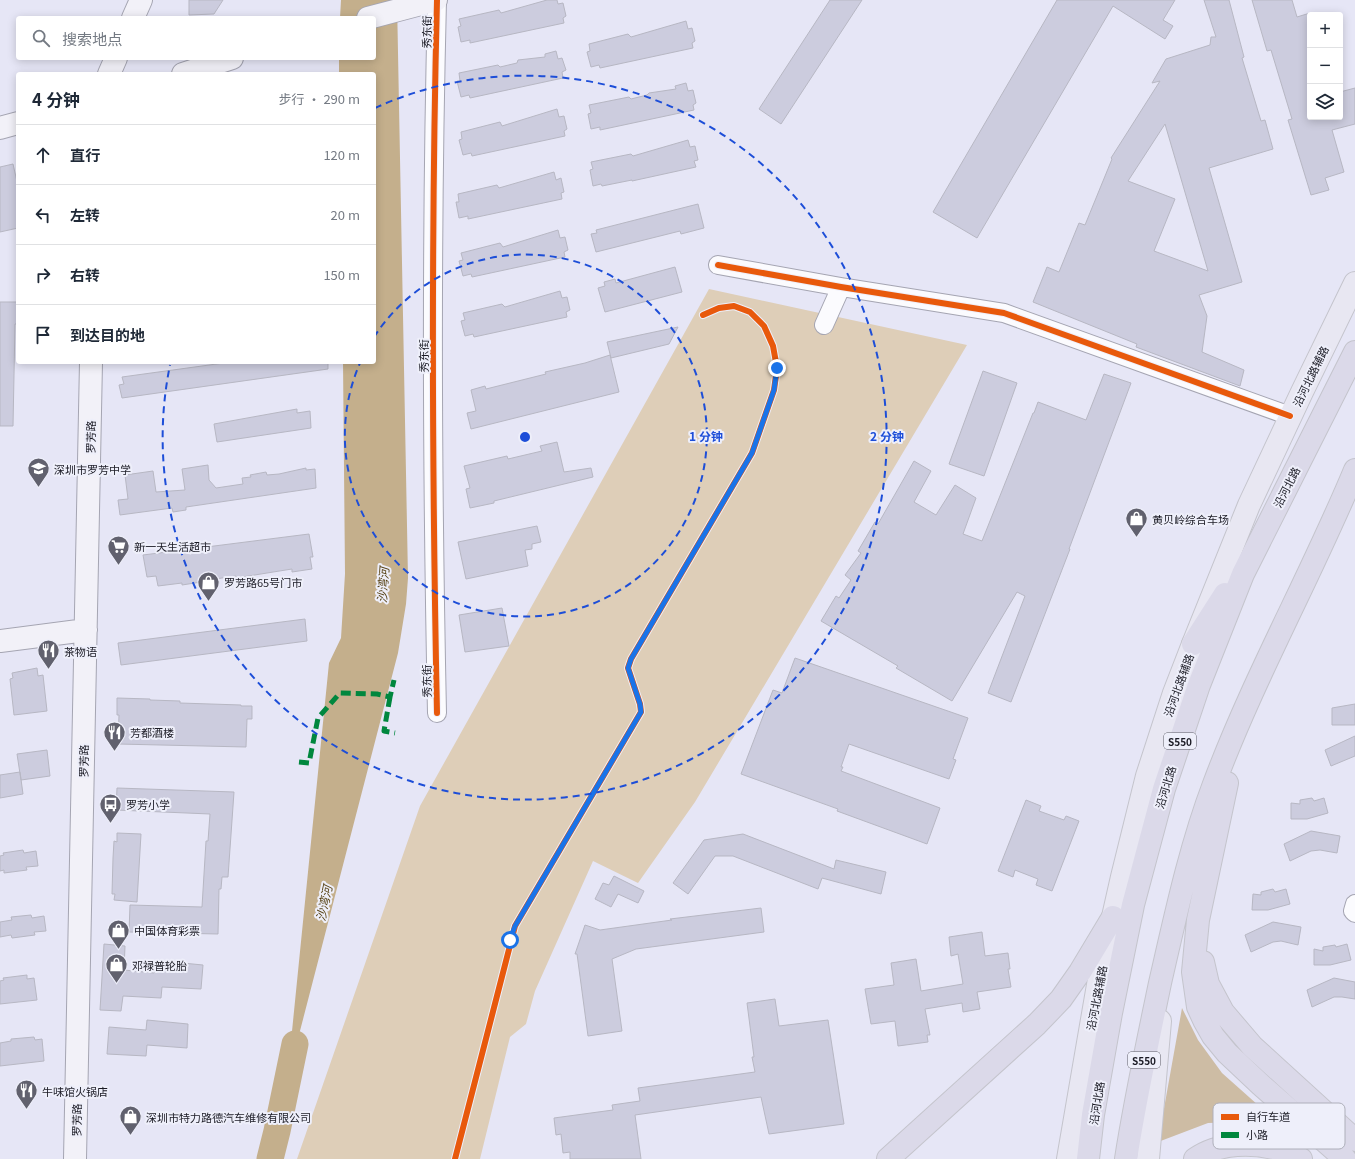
<!DOCTYPE html>
<html lang="zh">
<head>
<meta charset="utf-8">
<style>
  body { margin:0; font-family:Georgia,"Noto Sans SC",serif; background:#f2f2f3; color:#1f2937 }
  .controls { position:absolute; right:12px; top:12px; display:grid; overflow:hidden; border-radius:4px; box-shadow:0 2px 10px #0003 }
  .controls button { width:36px; height:36px; display:grid; place-items:center; padding:0; border:0; border-bottom:1px solid #e0e1e3; background:#fff; color:#1f2937; font:20px sans-serif }
  .stop { position:absolute; width:12px; height:12px; margin:-9px; border:3px solid #1a73e8; border-radius:50%; background:#fff }
  .stop.end { background:#1a73e8; border-color:#fff; box-shadow:0 1px 4px #0008 }
  .list { margin:0; padding:0; list-style:none }
  h2 { display:flex; justify-content:space-between; align-items:center; height:52px; margin:0; padding:0 16px; font-size:17px }
  h2 small { font-size:13px; font-weight:400; color:#747a83 }
  .list li { display:grid; grid-template-columns:26px 1fr auto; gap:12px; align-items:center; box-sizing:border-box; height:60px; padding:0 16px; border-top:1px solid #e0e1e3 }
  .list b { display:block; font-size:15px; white-space:nowrap }
  .list em { font-size:13px; font-style:normal; color:#747a83 }
  .icon { flex:none; width:22px; height:22px; fill:none; stroke:currentColor; stroke-width:2; stroke-linecap:round; stroke-linejoin:round }
  .map { position:relative; flex:none; width:1355px; height:1159px; overflow:hidden }
  .search { position:absolute; background:#fff; box-shadow:0 2px 10px #0003; left:16px; top:16px; width:360px; height:44px; display:flex; align-items:center; gap:10px; box-sizing:border-box; padding:0 14px; border-radius:4px; color:#747a83; font-size:15px }
  .panel { position:absolute; background:#fff; box-shadow:0 2px 10px #0003; left:16px; top:72px; width:360px; height:292px; border-radius:4px }
  .map>svg:first-child { display:block }
  .green { fill:#deceb8 }
  .forest { fill:#cdbca4 }
  .water { fill:#c4af8c }
  .lines { fill:none; stroke-linecap:round; stroke-linejoin:round }
  .river { stroke:#c4af8c; stroke-width:27 }
  .building { fill:#ccccde; stroke:#b7b7c3; fill-rule:evenodd }
  .street-casing { stroke:#a5a5b2; stroke-width:20 }
  .secondary-casing { stroke:#a5a5b2; stroke-width:24 }
  .primary-casing { stroke:#c4c4cc; stroke-width:24 }
  .highway-casing { stroke:#c4c4cc; stroke-width:24 }
  .street { stroke:#fbfbfe; stroke-width:18 }
  .secondary { stroke:#f2f1f8; stroke-width:22 }
  .primary { stroke:#e8e7f2; stroke-width:22 }
  .highway { stroke:#dbd9e9; stroke-width:22 }
  .quiet { stroke:#00873e; stroke-width:5; stroke-dasharray:10 5; stroke-linecap:butt }
  .cycleway-casing { stroke:#eeeffa; stroke-width:8 }
  .cycleway { stroke:#e8590c; stroke-width:6 }
  .route { stroke:#1a73e8; stroke-width:5 }
  .ring { fill:none; stroke:#1d4ed8; stroke-width:2; stroke-dasharray:7 5 }
  .labels { text-anchor:middle; dominant-baseline:central; stroke-width:4; stroke-linejoin:round; paint-order:stroke }
  .shield { fill:#eeeffa; stroke:#5a5a64; stroke-width:1 }
  .shield-label { font-size:10px; font-weight:bold; fill:#1a1a24 }
  .street-label { font-size:11px; fill:#1a1a24; stroke:#eeeffa }
  .poi-label { font-size:11px; fill:#1a1a24; stroke:#eeeffa; text-anchor:start }
  .water-label { font-size:12px; font-style:italic; fill:#554012; stroke:#eeeffa }
  .key { fill:#eeeffa; stroke:#aeafba; stroke-width:1 }
  .key-label { font-size:11px; fill:#1a1a24 }
  .centre { fill:#1d4ed8; stroke:#eeeffa; stroke-width:2 }
  .ring-label { font-size:12px; text-anchor:middle; font-weight:bold; fill:#1d4ed8; stroke:#eeeffa; stroke-width:4; stroke-linejoin:round; paint-order:stroke }
</style>
</head>
<body>
<div class="map">
<svg width="1355" height="1159" viewBox="0 0 1355 1159">
  <rect width="100%" height="100%" fill="#e6e6f6"/>
  <path class="green" d="M709,289l258,56 -272,457 -57,81 -45,-22 -58,130 -9,33 -16,13 -30,122h-183l123,-353z"/>
  <path class="forest" d="M1182,1008l16,32 24,33 54,48 -68,2 -50,19z"/>
  <path class="water" d="M341,0h56l11,578 -2,26 -8,49 -111,428 42,-418 12,-25 4,-64 -2,-212h31v-288h-35v-16h35v-40h-34z"/>
  <g class="lines">
    <path class="river" d="M270,1159l7,-28 18,-87"/>
  </g>
  <path class="building" d="M189,0h34l-9,14 -25,1z
    M547,0h10l1,4 5,-1 3,13 -3,2 1,5 -94,20v-3l-9,2 -3,-15 3,-1 -2,-7 40,-9 2,3z
    M830,0h32l-81,124 -22,-15z
    M1057,0h118l-12,20 10,6 -8,13 -52,-33 -136,232 -44,-26z
    M1204,0h25l15,57 -2,1 19,63 4,-1 8,29 -64,19 33,114 -43,13 8,21 -5,36 42,18 -4,16 -104,-39 1,-3 -104,-42 14,-35 12,5 20,-49 6,2 27,-66 -1,-1 49,-77 -8,2 14,-24 44,-14 1,-8h5zM1165,124l12,41 31,106 -54,-20 21,-52 -47,-18z
    M1252,0h40l5,17 13,-4v104h30v-25l15,-4v36l-23,6 12,42 -19,6 4,12 -18,5 -23,-75 4,-1 -21,-69 -4,1z
    M686,21l2,8 4,-1 3,13 -3,2 1,5 -93,20 -1,-3 -8,2 -4,-15 3,-1 -1,-7 39,-10 3,3z
    M556,51l2,8 4,-1 4,12 -4,2 1,6 -93,20 -1,-3 -8,2 -4,-16h3l-1,-8 39,-8 2,2 17,-4 1,-3 27,-3v-3z
    M686,83l2,8 5,-1 3,13 -3,2 1,5 -94,20v-3l-9,2 -3,-15 3,-1 -2,-8 40,-8 2,2 16,-4 2,-2 27,-4 -1,-3z
    M557,109l2,8 5,-1 3,13 -3,2 1,5 -93,20 -1,-3 -8,2 -4,-15 3,-1 -1,-7 39,-10 2,4z
    M688,140l2,7 5,-1 3,14 -4,1 2,6 -64,14v-1l-30,6 -1,-2 -8,2 -3,-16 3,-1 -2,-7 40,-8 2,2z
    M13,164l5,22v42l-18,4v-65z
    M554,172l2,8 5,-2 3,14 -3,1 1,6 -94,20v-3l-9,2 -3,-16h3l-1,-8 39,-9 2,3z
    M698,204l6,24 -23,6 -1,-3 -84,21 -5,-18 6,-1 -1,-3z
    M558,230l2,8 5,-1 3,13 -4,2 1,5 -93,20 -1,-3 -8,2 -4,-15 4,-1 -2,-7 39,-10 3,4z
    M675,267l7,25 -77,20 -7,-24 7,-2 -1,-4 11,-3 1,4z
    M560,291l2,7 5,-1 3,13 -4,2 1,5 -93,20 -1,-3 -8,2 -4,-15 4,-1 -2,-7 39,-9 3,3z
    M0,302h18v22h-3l-2,102h-13z
    M678,327l-9,17 -58,14 -4,-16z
    M610,355l9,37 -148,37 -4,-16 9,-2 -5,-21 14,-4 1,3 60,-15 -1,-2 40,-9z
    M231,362h97v7l-206,29 -3,-13 5,-1 -2,-7z
    M983,371l34,12 -33,93 -35,-12z
    M1104,374l27,9 -62,166h1l-59,153 -23,-9 37,-97 -8,-4 -65,109 -56,-33 2,-2 -77,-45 15,-25 3,2 12,-18 -6,-5 16,-22 -3,-2 17,-29 3,2 36,-63 17,10 -17,31 22,13 19,-30 21,13 -13,36 19,7 51,-128h1l4,-11 48,18z
    M297,409v4l13,-2 1,17 -94,14 -3,-18z
    M557,442l7,30 27,-4 2,9 -99,24v2l-24,5 -4,-19 4,-1 -6,-22 43,-10 1,3 34,-8 -2,-5z
    M208,465l1,15 7,8 27,-4 -1,-6 9,-1 -1,-2 16,-3 1,3 12,-1 27,-6v2l9,-1 1,19 -130,19v3l-13,2 -1,-4 -52,7 -2,-15 10,-1 -3,-24 28,-4 3,21 29,-2 -3,-21z
    M537,526l4,16 -9,2v5l-7,1 3,16 -62,13 -8,-37z
    M309,534l4,23h-3l2,12 -20,3v-3l-56,9v-2l-35,5v1l-19,3v-2l-24,3 -2,-10 -9,1 -4,-22z
    M502,608l7,38 -44,6 -6,-37z
    M305,619l2,22 -186,24 -3,-22z
    M795,658l173,60 -15,41 3,1 -7,19 -100,-35 -8,23h2l-2,4 99,37 -13,36 -90,-33 1,-2 -97,-35 32,-84 9,3z
    M37,668l1,8 5,-1 4,36 -33,4 -4,-36 3,-1 -1,-5z
    M117,698l33,1v1l30,1v2l61,2v1h11v13h-5l-1,28 -128,-3 1,-29h-2z
    M1355,704v21h-23v-17z
    M1355,736v20l-24,10 -6,-16z
    M47,750l3,26 -29,4 -4,-26z
    M20,772l3,22 -23,4v-23z
    M117,788l117,4 -6,85h-6l-1,12h-2l-1,45 -89,-2 1,-27 72,2 4,-66h2l2,-27 -94,-4z
    M1312,798l2,3 10,-3 4,15 -21,6h-16v-16l9,1v-4z
    M1026,800l15,6 -2,5 25,9 2,-4 13,5 -27,70 -16,-6 2,-6 -23,-9 -2,7 -15,-6z
    M1311,831l29,5 -3,17 -17,-3 -9,1 -21,10 -6,-17z
    M117,833l24,1 -4,68 -23,-2 1,-6h-3l1,-36 1,-17 3,1z
    M743,834l91,35 2,-9 50,12 -5,22 -59,-16 -4,11 -85,-33h-18l-27,38 -15,-11 31,-43z
    M23,850l1,3 12,-2 2,15 -12,1 1,3 -23,3v-3l-4,1v-15l4,-1 -1,-2z
    M614,876l30,15 -6,12 -20,-9 -7,13 -16,-8 8,-16 6,2z
    M1273,889l2,3 11,-3 4,15 -22,6h-16l1,-16 8,1v-3z
    M761,908l3,24 -128,17 -24,10 10,72 -34,5 -11,-82h-2l10,-29 15,5 72,-10 -2,-1z
    M31,915l1,3 12,-2 2,15 -12,1 1,3 -23,3 -1,-3 -11,2v-15l12,-2 -1,-3z
    M1273,922l28,5 -3,18 -17,-4 -8,1 -22,10 -6,-17z
    M982,932l3,24 23,-3 2,16h-2l3,18 -34,5 3,17 -17,3 -1,-9 -37,6 5,26h-3l1,7 -30,4 -3,-25 -24,3 -6,-35 29,-4 -3,-22 25,-4 5,32 42,-7 -5,-30 -7,2 -2,-19z
    M104,944l21,2 -1,24 30,3 1,-3 6,1 1,-10 41,4 -2,24 -39,-2 -1,11 -38,-2 -2,15 -21,-1z
    M1347,944l4,16 -21,5h-16v-16l9,2v-4l12,-2 1,2z
    M27,975v4l7,-1 3,22 -37,4v-23l4,-1 -1,-2z
    M1334,978l21,4v17l-13,-2h-8l-22,10 -5,-17z
    M775,999l4,27 49,-6 16,104 -75,10 -8,-37 -126,18 6,44h-71v-7l-7,1 -2,-19 -5,1 -2,-17 59,-8 -1,-5 28,-4 -2,-13 117,-16 -3,-15h2l-7,-54z
    M147,1020l41,4 -1,24 -40,-3 -1,11 -39,-2 2,-27 37,3z
    M34,1037l1,3 7,-1 2,22 -44,5v-23l11,-2v-2z"/>
  <g class="lines">
    <defs>
      <path id="street" d="M718,265l123,22 163,26 286,103
        M824,325l17,-38
        M437,713c-5,-238 -6,-475 0,-713
        M1355,904l-2,7 2,2"/>
      <path id="secondary" d="M133,18l8,-18
        M368,18l68,-18
        M109,74l7,-16
        M183,74l49,-16
        M0,128l18,-5
        M0,641l86,-11
        M75,1159l16,-797"/>
      <path id="primary" d="M1068,1159l31,-180 23,-102 25,-101 27,-83 19,-49 56,-139 53,-113 53,-109
        M1148,1159l12,-138"/>
      <path id="highway" d="M1193,644l32,-50
        M1227,783l-29,137 -5,52 5,35 6,13 9,16 14,17 34,32 84,74
        M1203,962l5,22 15,28 29,34 103,94
        M888,1159l149,-135 24,-25 19,-27 33,-55
        M1088,1159l5,-44 18,-102 22,-108 31,-116 35,-104 44,-111 112,-222
        M1126,1159c9,-59 22,-118 34,-176 15,-65 30,-136 54,-199 40,-107 97,-208 141,-314
        M1195,1159c24,-17 59,-17 86,-9 7,2 14,6 20,9"/>
    </defs>
    <use href="#street" class="street-casing"/>
    <use href="#secondary" class="secondary-casing"/>
    <use href="#primary" class="primary-casing"/>
    <use href="#highway" class="highway-casing"/>
    <use href="#street" class="street"/>
    <use href="#secondary" class="secondary"/>
    <use href="#primary" class="primary"/>
    <use href="#highway" class="highway"/>
    <path class="quiet" d="M390,697l-6,34 11,2
      M299,762l10,1 9,-45 22,-25 37,1 13,3 4,-17"/>
    <defs>
      <path id="cycleway" d="M718,265l123,22 163,26 286,103
        M437,713c-5,-238 -6,-475 0,-713
        M455,1159l60,-233 126,-214 -1,-8 -12,-36 3,-9 121,-206 22,-63 3,-22 -4,-22 -9,-20 -14,-14 -16,-6 -15,2 -16,7"/>
    </defs>
    <use href="#cycleway" class="cycleway-casing"/>
    <use href="#cycleway" class="cycleway"/>
  </g>
  <g class="lines">
    <path class="route" d="M510,940l5,-14 126,-214 -1,-8 -12,-36 3,-9 121,-206 22,-63 3,-22"/>
  </g>
  <g class="ring">
    <path d="M374 337A181 181 0 1 1 360 363"/>
    <path d="M375 108A362 362 0 1 1 170 365"/>
  </g>
  <defs>
    <symbol id="school-pin" viewBox="-11 -11 22 30"><path d="M0 17L-7.5 6A9.5 9.5 0 1 1 7.5 6Z" fill="#61616e" stroke="#eeeffa"/><path d="M0-5L7-2L0 1L-7-2ZM-4 1L0 2.5L4 1V4Q0 6-4 4Z" fill="#fff"/></symbol>
    <symbol id="shop-pin" viewBox="-11 -11 22 30"><path d="M0 17L-7.5 6A9.5 9.5 0 1 1 7.5 6Z" fill="#61616e" stroke="#eeeffa"/><path d="M-5-2.5h2.3a2.7 3.5 0 0 1 5.4 0H5L5.5 6h-11ZM-1.5-2.5h3a1.5 2.3 0 0 0-3 0Z" fill="#fff"/></symbol>
    <symbol id="supermarket-pin" viewBox="-11 -11 22 30"><path d="M0 17L-7.5 6A9.5 9.5 0 1 1 7.5 6Z" fill="#61616e" stroke="#eeeffa"/><path d="M-6-5.5h2.5l.6 2H6L4.5 2H-2.5L-4.4-4H-6ZM-1.5 3.2a1.3 1.3 0 1 0 .1 0ZM3 3.2a1.3 1.3 0 1 0 .1 0Z" fill="#fff"/></symbol>
    <symbol id="restaurant-pin" viewBox="-11 -11 22 30"><path d="M0 17L-7.5 6A9.5 9.5 0 1 1 7.5 6Z" fill="#61616e" stroke="#eeeffa"/><path d="M-5-6h1v4h1v-4h1v4h1v-4h1v5L-1.5 .5V6h-2V.5L-5-1ZM5-6V6H3V1.5H1.5Q1.5-4 5-6Z" fill="#fff"/></symbol>
    <symbol id="bus-pin" viewBox="-11 -11 22 30"><path d="M0 17L-7.5 6A9.5 9.5 0 1 1 7.5 6Z" fill="#61616e" stroke="#eeeffa"/><path d="M-5-6H5V4H4V6H2V4H-2V6H-4V4H-5ZM-3.5-4V0h7V-4ZM-3.5 1.2v1.5H-2V1.2ZM2 1.2v1.5H3.5V1.2Z" fill="#fff"/></symbol>
  </defs>
  <g fill-rule="evenodd">
    <use href="#school-pin" x="26" y="456" width="25" height="34"/>
    <use href="#shop-pin" x="1124" y="506" width="25" height="34"/>
    <use href="#supermarket-pin" x="106" y="534" width="25" height="34"/>
    <use href="#shop-pin" x="196" y="570" width="25" height="34"/>
    <use href="#restaurant-pin" x="36" y="638" width="25" height="34"/>
    <use href="#restaurant-pin" x="102" y="720" width="25" height="34"/>
    <use href="#bus-pin" x="98" y="792" width="25" height="34"/>
    <use href="#shop-pin" x="106" y="918" width="25" height="34"/>
    <use href="#shop-pin" x="104" y="952" width="25" height="34"/>
    <use href="#restaurant-pin" x="14" y="1078" width="25" height="34"/>
    <use href="#shop-pin" x="118" y="1104" width="25" height="34"/>
  </g>
  <g class="labels">
    <g class="shield">
      <rect x="1164" y="733" width="32" height="16" rx="3"/>
      <rect x="1128" y="1052" width="32" height="16" rx="3"/>
    </g>
    <g class="shield-label">
      <text x="1180" y="741">S550</text>
      <text x="1144" y="1060">S550</text>
    </g>
    <g class="street-label">
      <text transform="translate(426 32) rotate(-89)">秀东街</text>
      <text transform="translate(423 356) rotate(-90)">秀东街</text>
      <text transform="translate(1310 376) rotate(-64)">沿河北路辅路</text>
      <text transform="translate(90 437) rotate(-89)">罗芳路</text>
      <text transform="translate(1286 487) rotate(-63)">沿河北路</text>
      <text transform="translate(426 681) rotate(-91)">秀东街</text>
      <text transform="translate(1178 685) rotate(-70)">沿河北路辅路</text>
      <text transform="translate(83 761) rotate(-89)">罗芳路</text>
      <text transform="translate(1165 787) rotate(-73)">沿河北路</text>
      <text transform="translate(1096 998) rotate(-79)">沿河北路辅路</text>
      <text transform="translate(1096 1103) rotate(-81)">沿河北路</text>
      <text transform="translate(76 1120) rotate(-89)">罗芳路</text>
    </g>
    <g class="poi-label">
      <text x="54" y="469">深圳市罗芳中学</text>
      <text x="1152" y="519">黄贝岭综合车场</text>
      <text x="134" y="546">新一天生活超市</text>
      <text x="224" y="582">罗芳路65号门市</text>
      <text x="64" y="651">茶物语</text>
      <text x="130" y="732">芳都酒楼</text>
      <text x="126" y="804">罗芳小学</text>
      <text x="134" y="930">中国体育彩票</text>
      <text x="132" y="965">邓禄普轮胎</text>
      <text x="42" y="1091">牛味馆火锅店</text>
      <text x="146" y="1117">深圳市特力路德汽车维修有限公司</text>
    </g>
    <g class="water-label">
      <text transform="translate(382 585) rotate(-86)">沙湾河</text>
      <text transform="translate(323 903) rotate(-78)">沙湾河</text>
    </g>
  </g>
  <rect x="1213" y="1103" width="132" height="46" rx="6" class="key"/>
  <rect x="1221" y="1114" width="18" height="6" fill="#e8590c"/>
  <rect x="1221" y="1132" width="18" height="6" fill="#00873e"/>
  <g class="key-label">
    <text x="1246" y="1121">自行车道</text>
    <text x="1246" y="1139">小路</text>
  </g>
  <circle cx="525" cy="437" r="6" class="centre"/>
  <g class="ring-label">
    <text x="706" y="441">1 分钟</text>
    <text x="887" y="441">2 分钟</text>
  </g>
</svg>
<div class="controls">
<button>+</button>
<button>−</button>
<button><svg class="icon" aria-label="layers" viewBox="0 0 24 24"><path d="M12 4l9 5-9 5-9-5zM3 14l9 5 9-5"/></svg></button>
</div>
<div class="stop" style="left:510px;top:940px"></div>
<div class="stop end" style="left:777px;top:368px"></div>
<div class="search"><svg class="icon" aria-label="search" viewBox="0 0 24 24"><circle cx="10" cy="10" r="6"/><path d="M15 15l6 6"/></svg>搜索地点</div>
<section class="panel">
<h2>4 分钟<small>步行 · 290 m</small></h2>
<ul class="list">
<li><svg class="icon" aria-label="ahead" viewBox="0 0 24 24"><path d="M12 20V5M6 11l6-6 6 6"/></svg><div><b>直行</b></div><em>120 m</em></li>
<li><svg class="icon" aria-label="left" viewBox="0 0 24 24"><path d="M17 20v-9H6M10 6l-5 5 5 5"/></svg><div><b>左转</b></div><em>20 m</em></li>
<li><svg class="icon" aria-label="right" viewBox="0 0 24 24"><path d="M7 20v-9h11M14 6l5 5-5 5"/></svg><div><b>右转</b></div><em>150 m</em></li>
<li><svg class="icon" aria-label="arrive" viewBox="0 0 24 24"><path d="M6 21V4h12l-3 4 3 4H6"/></svg><div><b>到达目的地</b></div></li>
</ul>
</section>
</div>
</body>
</html>
